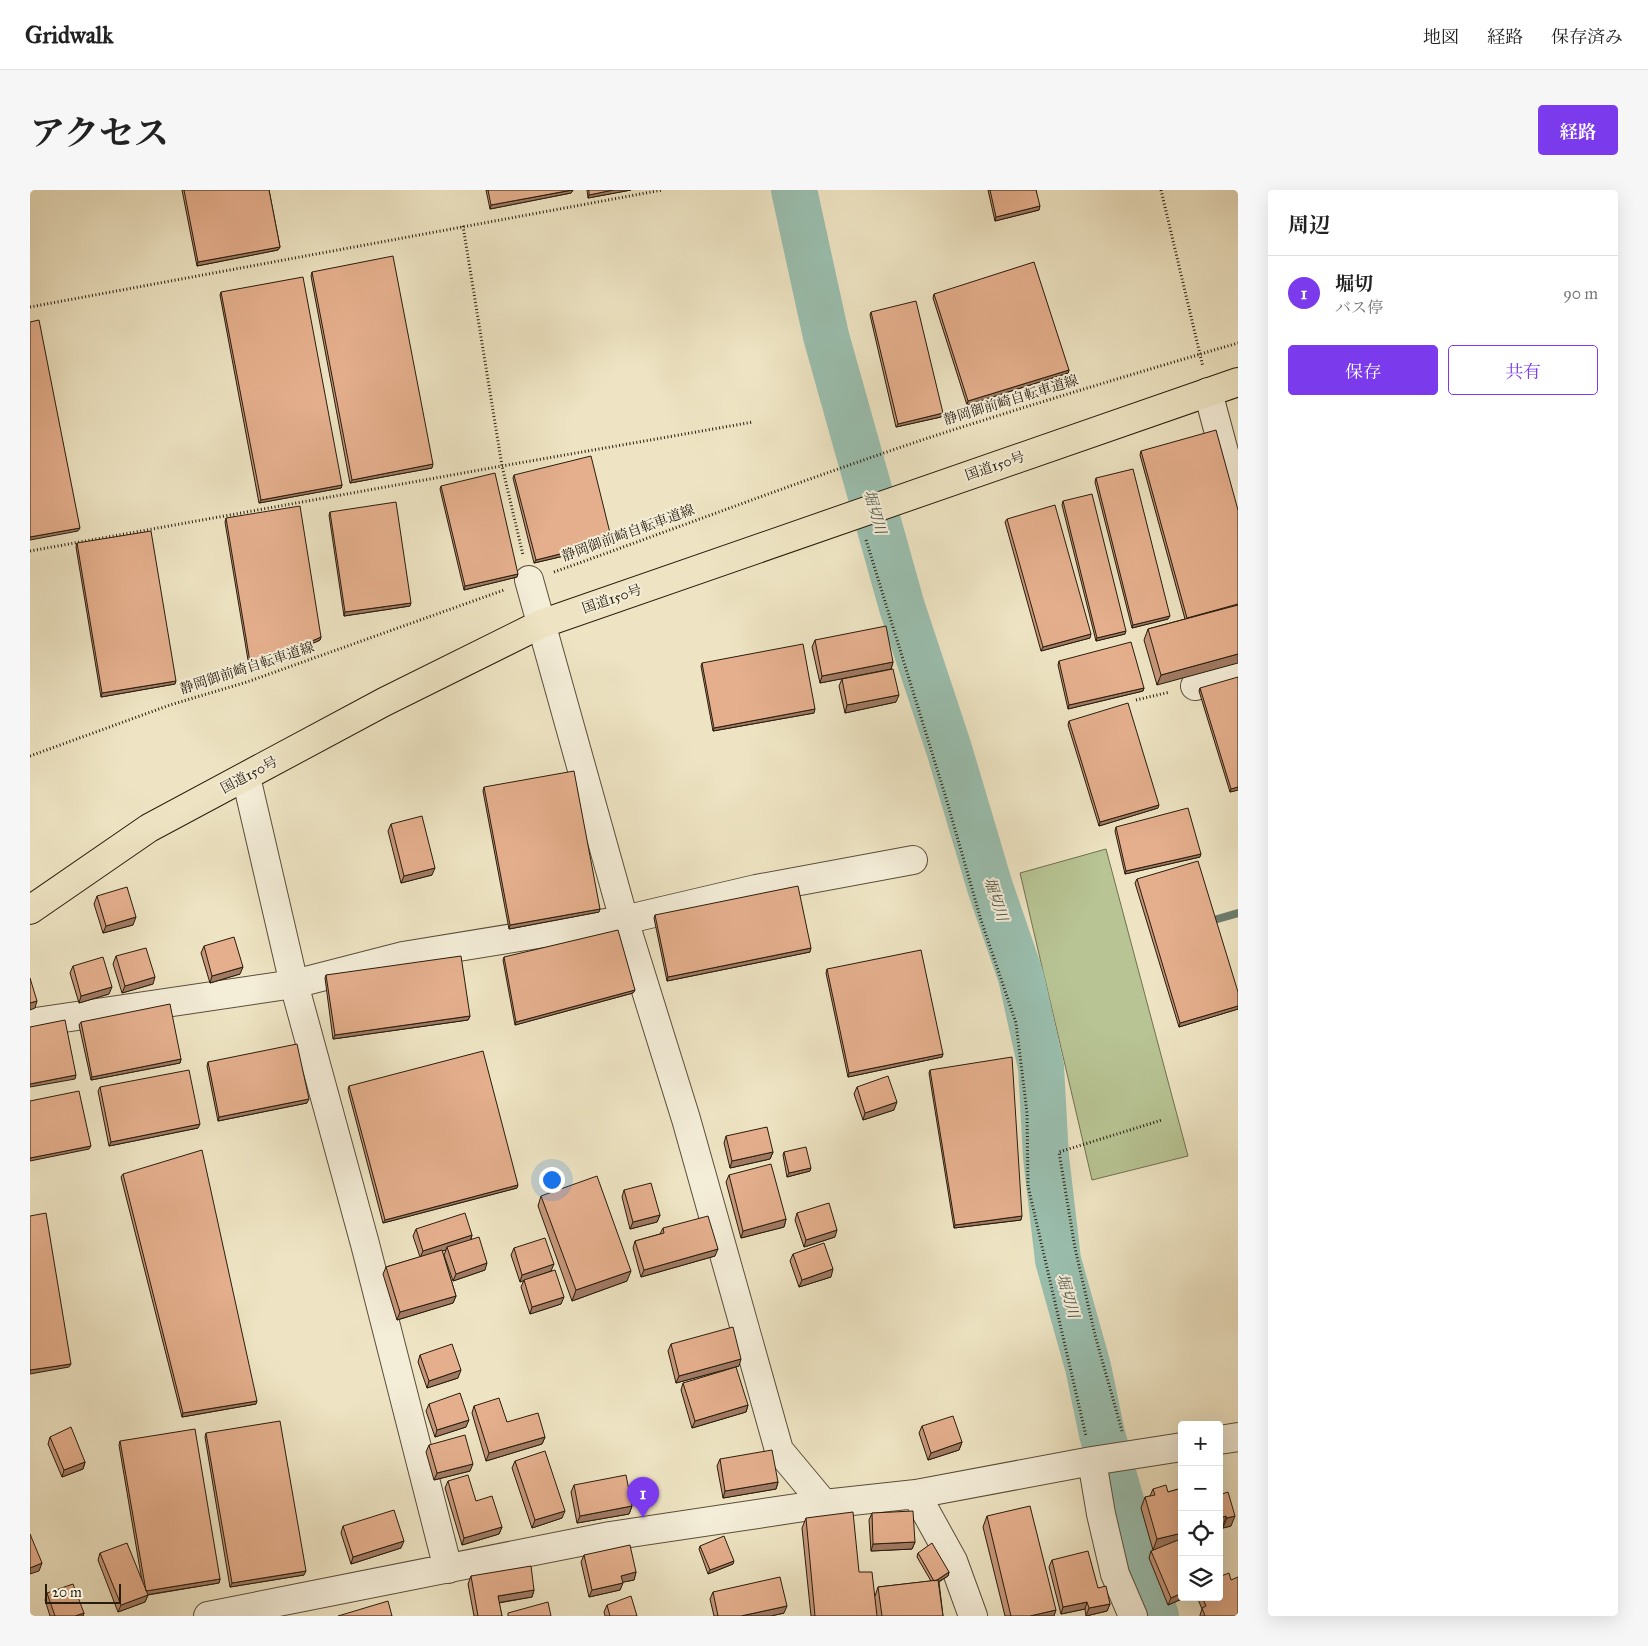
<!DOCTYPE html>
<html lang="ja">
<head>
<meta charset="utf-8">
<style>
  body { margin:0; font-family:"IM FELL Great Primer","Noto Serif JP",serif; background:#f6f6f6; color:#222 }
  .controls { position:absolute; right:15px; bottom:15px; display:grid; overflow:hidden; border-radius:5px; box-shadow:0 5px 20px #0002 }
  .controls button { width:45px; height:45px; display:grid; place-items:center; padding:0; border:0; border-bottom:1px solid #e0e0e0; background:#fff; color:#222; font:25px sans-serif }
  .scale { position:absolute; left:15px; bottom:12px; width:76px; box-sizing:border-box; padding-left:5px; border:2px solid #281c0d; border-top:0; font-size:14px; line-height:18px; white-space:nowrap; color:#281c0d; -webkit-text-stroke:4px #f4edd8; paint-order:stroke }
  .you { position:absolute; left:521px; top:989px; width:18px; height:18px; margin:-12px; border:4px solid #fff; border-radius:50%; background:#1a73e8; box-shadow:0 0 0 8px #1a73e833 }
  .badge { display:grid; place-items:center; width:32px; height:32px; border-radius:50%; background:#7c3aed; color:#fff; font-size:16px; font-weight:700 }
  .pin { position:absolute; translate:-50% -41px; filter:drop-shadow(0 1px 2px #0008) }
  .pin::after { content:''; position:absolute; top:26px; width:18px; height:15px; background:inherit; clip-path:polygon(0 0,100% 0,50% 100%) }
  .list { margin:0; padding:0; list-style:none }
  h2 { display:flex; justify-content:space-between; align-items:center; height:65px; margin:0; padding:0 20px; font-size:21px }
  h2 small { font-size:16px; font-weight:400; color:#767676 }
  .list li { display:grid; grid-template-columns:32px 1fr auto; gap:15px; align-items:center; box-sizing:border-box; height:75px; padding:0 20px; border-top:1px solid #e0e0e0 }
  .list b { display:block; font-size:19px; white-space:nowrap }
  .list p { margin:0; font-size:16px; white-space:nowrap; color:#767676 }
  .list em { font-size:16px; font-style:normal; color:#767676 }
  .actions { display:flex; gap:10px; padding:15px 20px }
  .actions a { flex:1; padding:11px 0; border:1px solid #7c3aed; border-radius:5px; text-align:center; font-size:18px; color:#7c3aed }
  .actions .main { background:#7c3aed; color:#fff }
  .icon { flex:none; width:28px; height:28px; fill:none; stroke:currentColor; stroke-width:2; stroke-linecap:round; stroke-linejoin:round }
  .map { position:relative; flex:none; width:1208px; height:1426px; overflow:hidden; border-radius:5px }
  header { display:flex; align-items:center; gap:30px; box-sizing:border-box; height:70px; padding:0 25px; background:#fff; border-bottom:1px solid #e0e0e0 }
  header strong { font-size:24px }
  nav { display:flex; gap:28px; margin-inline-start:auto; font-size:18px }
  .intro { display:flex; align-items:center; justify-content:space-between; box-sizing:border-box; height:120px; padding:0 30px }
  h1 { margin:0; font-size:35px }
  .button { padding:12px 22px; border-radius:5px; background:#7c3aed; color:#fff; font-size:18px; font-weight:700 }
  main { display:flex; gap:30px; padding:0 30px }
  aside { flex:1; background:#fff; border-radius:5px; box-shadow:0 5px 20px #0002 }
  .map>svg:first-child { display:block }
  .green { fill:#b8c494; stroke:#707050 }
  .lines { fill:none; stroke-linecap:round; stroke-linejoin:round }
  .stream { stroke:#6c7e6e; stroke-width:8 }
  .river { stroke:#9abfaf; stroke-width:46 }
  .minor-casing { stroke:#5a4e3a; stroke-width:30 }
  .highway-casing { stroke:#281c0d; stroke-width:30 }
  .path { stroke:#281c0d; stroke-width:3; stroke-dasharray:1 2.5; stroke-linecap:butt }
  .minor { stroke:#f4edd8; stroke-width:28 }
  .highway { stroke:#eee4c3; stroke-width:28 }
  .wall { fill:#c59679; stroke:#281c0d }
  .shaded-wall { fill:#a07a63; stroke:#281c0d }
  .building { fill:#e5af8d; stroke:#281c0d }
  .labels { text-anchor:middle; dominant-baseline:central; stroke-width:4; stroke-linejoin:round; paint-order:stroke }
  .street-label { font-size:14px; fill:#281c0d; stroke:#f4edd8 }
  .water-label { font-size:15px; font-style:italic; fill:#505546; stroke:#f4edd8 }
</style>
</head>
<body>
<header>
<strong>Gridwalk</strong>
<nav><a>地図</a><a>経路</a><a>保存済み</a></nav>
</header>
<div class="intro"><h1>アクセス</h1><a class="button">経路</a></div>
<main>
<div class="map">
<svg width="1208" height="1426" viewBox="0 0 1208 1426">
  <rect width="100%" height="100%" fill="#eee4c3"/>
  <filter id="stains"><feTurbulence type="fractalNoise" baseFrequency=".004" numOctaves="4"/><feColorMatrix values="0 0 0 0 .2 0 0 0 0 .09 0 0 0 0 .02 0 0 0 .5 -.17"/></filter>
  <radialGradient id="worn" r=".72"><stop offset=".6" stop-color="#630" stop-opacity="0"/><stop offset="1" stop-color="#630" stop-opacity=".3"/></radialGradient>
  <path class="green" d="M1076,659l82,307 -96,24 -72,-307z"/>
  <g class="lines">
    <path class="stream" d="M1184,730l24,-7"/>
    <path class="river" d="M764,0l32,146 76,271 47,142 41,138 31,90 20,90 5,90 12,103 30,107 14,67 39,137 15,45"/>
    <defs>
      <path id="minor" d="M1178,202l30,112
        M499,390l95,340 62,199 93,331 45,54
        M1165,496l43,-12
        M216,587l48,207 71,260 83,325
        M0,833l264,-39 109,-28 221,-36 132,-31 157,-29
        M1189,1250l19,-3
        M1062,1271l9,53 14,60 18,42
        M886,1304l37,67 20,55
        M178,1426l402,-80 214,-32 92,-10 176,-33 90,-14"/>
      <path id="highway" d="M0,720l119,-82 235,-126 157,-78 697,-242"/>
    </defs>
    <use href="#minor" class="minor-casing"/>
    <use href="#highway" class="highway-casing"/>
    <path class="path" d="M1131,0l42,177
      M433,36l39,240 21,89
      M0,117l632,-117
      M836,350l80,258 35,122 35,103 11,90 1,73 58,250
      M0,361l472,-85 251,-44
      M524,382c126,-45 251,-93 377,-135 102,-33 205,-64 307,-94
      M1106,510l34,-8
      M0,566l140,-51 77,-23 257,-92
      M1092,1241l-27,-96 -20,-87 -16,-96 103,-32"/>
    <use href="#minor" class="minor"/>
    <use href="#highway" class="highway"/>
  </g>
  <path class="wall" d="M152,0h87l11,57 -2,3 -81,16z
    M456,0h87l-2,3 -81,16z
    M557,0h44l-43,8z
    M958,0h48l3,20 -44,11z
    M282,82l120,196 -82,15 -39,-207z
    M191,102l121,193 -1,3 -82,15 -39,-208z
    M904,104l135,76 -1,3 -101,32 -34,-107z
    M841,122l72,101 -2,4 -45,10 -26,-112z
    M1111,261l97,59 -81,175 -13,-45 4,-11 37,-10 -45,-164z
    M484,285l97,70 -77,18 -21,-85z
    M1066,288l72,141 -36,9 -37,-146z
    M411,296l76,91 -53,13 -24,-101z
    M1033,311l62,133 -29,7 -34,-136z
    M300,322l80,94 -66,10 -15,-101z
    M196,328l95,119 -1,3 -70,32 -25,-150z
    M977,329l83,119 -49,13 -36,-129z
    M47,353l98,141 -74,13 -25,-150z
    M785,450l78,22 -2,7 -71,14 -8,-36z
    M1029,471l85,27 -1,3 -75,18 -10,-44z
    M672,473l112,50 -101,18 -12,-65z
    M812,489l54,23 -51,11 -6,-27z
    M1170,498l38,102 -8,2 -31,-101z
    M1039,531l89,87 -59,18 -31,-101z
    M454,597l115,125 -90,17 -26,-138z
    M361,634l41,51 -31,8 -13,-52z
    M1086,637l84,30 -75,17 -10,-43z
    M1107,689l101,113v17l-59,18 -44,-144z
    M67,706l36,29 -30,8 -9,-29z
    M625,725l155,37 -143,29 -13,-63z
    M174,756l36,28 -30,9 -9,-30z
    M86,766l37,28 -31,9 -9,-29z
    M474,767l131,33 -2,3 -118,32 -12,-65z
    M43,776l36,28 -30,9 -9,-30z
    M797,779l116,85 -1,3 -94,20 -22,-104z
    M296,785l144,41 -2,4 -135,19 -8,-61z
    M51,832l100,37 -1,4 -89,17 -12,-55z
    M178,872l99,41 -89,18 -11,-55z
    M900,880l91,150 -67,8 -25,-155z
    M319,896l168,102 -134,35 -35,-133z
    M70,897l98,41 -89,18 -11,-55z
    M827,897l37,23 -31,10 -9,-26z
    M696,946l47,16 -3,7 -40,9 -6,-25z
    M754,962l26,19 -23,6 -4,-22z
    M93,984l133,230 -74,13 -61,-240z
    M699,985l57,44 -2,8 -43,11 -15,-56z
    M594,1000l36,25 -3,7 -27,7 -8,-32z
    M511,1006l86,85 -55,20 -34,-95z
    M767,1023l38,24 -31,10 -9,-27z
    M633,1038l52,28 -74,21 -8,-29 2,-7 25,-7z
    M386,1039l56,6 -1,5 14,30 -32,11 -9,-26 2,-5 -4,1 14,45 -3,7 -56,17 -14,-46 3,-7 34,-10 -7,-21z
    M484,1058l38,23 9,33 -31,10 -9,-27 3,-7 -4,2 -9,-27z
    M763,1064l38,23 -32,10 -9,-26z
    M641,1154l68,22 -63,17 -8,-32z
    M390,1165l38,23 -31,10 -9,-26z
    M653,1193l65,22 -2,7 -54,16 -11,-38z
    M399,1214l37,23 -31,10 -9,-26z
    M444,1216l33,16 38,15 -3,7 -56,17 -14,-48z
    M892,1236l40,16 -3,8 -31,10 -9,-27z
    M176,1243l98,142 -74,12 -25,-150z
    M20,1247l35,25 -2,7 -21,8 -14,-33z
    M90,1251l100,138 -1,4 -71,12 -3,7 -27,10 -20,-52 2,-7 42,28 -23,-136z
    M399,1255l41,26 -36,9 -8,-28z
    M690,1269l58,23 -2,7 -53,9 -6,-32z
    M485,1271l47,57 -30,10 -20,-60z
    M418,1291l28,20 26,26 -3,7 -37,11 -17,-57z
    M544,1295l58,21 -3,8 -52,9 -6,-31z
    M1152,1298v54l-3,1 5,55 -16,7 -19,-47 2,-7 6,-2 -4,1 -12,-42 4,-11 5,-1 3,-7 15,3z
    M1189,1305l12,31 -8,2v-2l-4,1z
    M842,1323l43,29 -3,7 -41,2 -2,-31z
    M957,1326l67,100h-49l-22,-89z
    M776,1328l53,54 16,24 3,-9 53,-6 -14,-24 1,-4 31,19 -1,4 -9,6 4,34h-132l-9,-88z
    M313,1336l58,22 -50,16 -10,-31z
    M670,1356l33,18 -25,10 -9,-25z
    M554,1365l52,17 -2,8 -11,2 -3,8 -31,7 -8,-35z
    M1022,1370l46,28 12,16 -3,7 -21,5 -1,-7 -24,5 -12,-47z
    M441,1386l63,14 -2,7 -33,6 3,13h-28l-6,-32z
    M1201,1390l7,36h-38v-1l2,-6 -5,-12h22z
    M683,1402l71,21 -13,3h-57l-4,-17z
    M17,1403l37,20 -1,3h-33l-5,-16z
    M577,1415l30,11h-32l-1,-4z"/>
  <path class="shaded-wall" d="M543,0l-2,3 -81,16 1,-4z
    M583,0h18l-43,8 1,-3z
    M1010,16l-1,4 -44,11 1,-4z
    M250,57l-2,3 -81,16 1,-4z
    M1039,180l-1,3 -101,32 1,-4z
    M913,223l-2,4 -45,10 2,-3z
    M403,274l-1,4 -82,15 2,-3z
    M312,295l-1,3 -82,15 2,-3z
    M50,338l-2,3 -48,9v-3z
    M582,351l-1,4 -77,18 2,-3z
    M488,384l-1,3 -53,13 1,-4z
    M381,413l-1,3 -66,10 1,-4z
    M1208,414v3l-52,14 1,-3z
    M1140,426l-2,3 -36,9 1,-3z
    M1096,441l-1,3 -29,7 1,-3z
    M1061,444l-1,4 -49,13 2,-4z
    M291,447l-1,3 -70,32 1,-4z
    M1208,464v9l-81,22 4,-10z
    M863,472l-2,7 -71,14 2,-7z
    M146,491l-1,3 -74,13 1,-4z
    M1114,498l-1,3 -75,18 1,-4z
    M869,505l-3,7 -51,11 2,-8z
    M785,519l-1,4 -101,18 1,-3z
    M1208,597v3l-8,2 1,-3z
    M1129,615l-1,3 -59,18 1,-4z
    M1171,664l-1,3 -75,17 1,-3z
    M405,678l-3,7 -31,8 3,-7z
    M570,719l-1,3 -90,17 1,-4z
    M106,727l-3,8 -30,8 3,-7z
    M781,758l-1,4 -143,29 1,-4z
    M213,777l-3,7 -30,9 2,-7z
    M125,787l-2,7 -31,9 3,-7z
    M82,797l-3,7 -30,9 2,-7z
    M605,800l-2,3 -118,32 1,-3z
    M7,811l-2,7 -5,2v-7z
    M1208,816v3l-59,18 1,-4z
    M440,826l-2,4 -135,19 2,-4z
    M913,864l-1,3 -94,20 1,-4z
    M151,869l-1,4 -89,17 1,-3z
    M46,885l-1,4 -45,8v-3z
    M279,909l-2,4 -89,18 1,-4z
    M867,912l-3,8 -31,10 2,-7z
    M170,934l-2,4 -89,18 2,-4z
    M61,956l-2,3 -59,12v-3z
    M743,962l-3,7 -40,9 2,-7z
    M781,978l-1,3 -23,6 2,-4z
    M488,995l-1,3 -134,35 2,-3z
    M630,1025l-3,7 -27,7 3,-7z
    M992,1026l-1,4 -67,8 1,-3z
    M756,1029l-2,8 -43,11 2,-7z
    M807,1040l-2,7 -31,10 2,-7z
    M442,1045l-2,7 -23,5 -1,3 -26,8 3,-7z
    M688,1059l-3,7 -74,21 3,-7z
    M457,1073l-2,7 -32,11 3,-7z
    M524,1074l-3,7 -31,11 2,-7z
    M803,1079l-2,8 -32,10 3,-7z
    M601,1081l-4,10 -55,20 4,-11z
    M426,1106l-3,7 -56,17 3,-8z
    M534,1107l-3,7 -31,10 2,-7z
    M711,1169l-2,7 -63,17 3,-7z
    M41,1174l-2,3 -39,7v-4z
    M431,1180l-3,8 -31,10 2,-7z
    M227,1211l-1,3 -74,13 1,-4z
    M718,1215l-2,7 -54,16 3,-7z
    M439,1230l-3,7 -31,10 2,-7z
    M515,1247l-3,7 -56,17 3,-8z
    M932,1252l-3,8 -31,10 3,-7z
    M55,1272l-2,7 -21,8 2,-7z
    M443,1274l-3,7 -36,9 3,-7z
    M748,1292l-2,7 -53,9 2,-7z
    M602,1316l-3,8 -52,9 3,-7z
    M535,1321l-3,7 -30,10 3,-8z
    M1196,1326l-3,10 -4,1v-9z
    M1205,1326l-4,10 -8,2 4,-10z
    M472,1337l-3,7 -37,11 2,-7z
    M1152,1343v9l-29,8 4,-11z
    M374,1351l-3,7 -50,16 2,-7z
    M885,1352l-3,7 -41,2 2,-7z
    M704,1371l-1,3 -25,10 2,-4z
    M12,1373l-3,8 -9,3v-6z
    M276,1381l-2,4 -74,12 2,-4z
    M606,1382l-2,8 -15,3 2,-7z
    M919,1382l-1,4 -15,9 2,-3z
    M190,1389l-1,4 -74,12 1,-4z
    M593,1393l-3,7 -31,7 3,-7z
    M504,1400l-2,7 -36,6 2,-7z
    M1152,1403v4h3l-1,1 -16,7 3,-7z
    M118,1405l-3,7 -27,10 3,-7z
    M1057,1412l-2,7 -24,5 2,-7z
    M1080,1414l-3,7 -21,5 3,-8z
    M757,1416l-3,7 -13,3h-30z
    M1026,1420l-2,6h-24z
    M54,1423l-1,3h-8z"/>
  <path class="building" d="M154,0h85l11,57 -82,15z
    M458,0h84l-81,15z
    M559,0h24l-24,5z
    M960,0h46l4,16 -44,11z
    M363,66l40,208 -81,16 -40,-208z
    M1004,72l35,108 -101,31 -34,-107z
    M273,87l39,208 -81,15 -40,-208z
    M886,111l27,112 -45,11 -27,-112z
    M9,130l41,208 -50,9v-215z
    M1186,240l22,80v94l-51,14 -46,-167z
    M561,266l21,85 -76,19 -22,-85z
    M1103,279l37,147 -37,9 -37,-147z
    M465,283l23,101 -53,12 -24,-100z
    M1062,304l34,137 -29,7 -34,-137z
    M366,312l15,101 -66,9 -15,-100z
    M1025,315l36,129 -48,13 -36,-128z
    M270,316l21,131 -70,31 -25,-150z
    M121,341l25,150 -74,12 -25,-150z
    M1208,415v49l-77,21 -13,-46z
    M856,436l7,36 -71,14 -7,-36z
    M1101,452l13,46 -75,17 -10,-44z
    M773,454l12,65 -101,19 -12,-65z
    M863,479l6,26 -52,10 -5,-26z
    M1208,487v110l-7,2 -31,-101z
    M1098,513l31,102 -59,17 -31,-101z
    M544,581l26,138 -90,16 -26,-138z
    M1158,618l13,46 -75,17 -10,-44z
    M392,626l13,52 -31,8 -13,-52z
    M1168,671l40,131v14l-58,17 -43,-144z
    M768,696l13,62 -143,29 -13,-62z
    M97,697l9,30 -30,9 -9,-30z
    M588,740l17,60 -119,32 -12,-65z
    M204,747l9,30 -31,9 -8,-30z
    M116,758l9,29 -30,9 -9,-30z
    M891,760l22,104 -94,19 -22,-104z
    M431,766l9,60 -135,19 -9,-60z
    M73,767l9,30 -31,9 -8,-30z
    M0,788l7,23 -7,2z
    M140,814l11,55 -89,18 -11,-55z
    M35,830l11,55 -46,9v-57z
    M267,854l12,55 -90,18 -11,-55z
    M453,861l35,134 -133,35 -36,-134z
    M982,867l10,159 -67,9 -25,-155z
    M159,880l11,54 -89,18 -11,-55z
    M858,886l9,26 -32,11 -8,-26z
    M49,901l12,55 -61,12v-57z
    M737,937l6,25 -41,9 -6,-25z
    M776,957l5,21 -22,5 -5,-21z
    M172,960l55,251 -74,12 -60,-239z
    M741,974l15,55 -43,12 -14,-56z
    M567,986l34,95 -55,19 -35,-94z
    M621,993l9,32 -27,7 -9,-32z
    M799,1013l8,27 -31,10 -9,-27z
    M16,1023l25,151 -41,6v-154z
    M435,1023l7,22 -49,16 -7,-22z
    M678,1026l10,33 -74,21 -9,-29 29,-8 -1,-5z
    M449,1047l8,26 -31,11 -9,-27z
    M515,1048l9,26 -32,11 -8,-27z
    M794,1053l9,26 -31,11 -9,-26z
    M412,1060l14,46 -56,16 -14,-45z
    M525,1080l9,27 -32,10 -8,-27z
    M703,1137l8,32 -62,17 -8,-32z
    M422,1154l9,26 -32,11 -9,-26z
    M706,1177l12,38 -53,16 -12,-38z
    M430,1203l9,27 -32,10 -8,-26z
    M469,1208l8,24 31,-9 7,24 -56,16 -15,-47z
    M923,1226l9,26 -31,11 -9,-27z
    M250,1231l26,150 -74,12 -26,-150z
    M41,1237l14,35 -21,8 -14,-33z
    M165,1239l25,150 -74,12 -26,-150z
    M435,1245l8,29 -36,9 -8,-28z
    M742,1260l6,32 -53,9 -5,-32z
    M515,1261l20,60 -30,9 -20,-59z
    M438,1285l8,26 16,-5 10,31 -38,11 -16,-57z
    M596,1285l6,31 -52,10 -6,-31z
    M1136,1295l2,7 14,-4v45l-25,6 -12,-42 10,-2 -2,-6z
    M1198,1302l7,24 -8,2 -1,-2 -7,2v-23z
    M1000,1316l26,104 -26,6h-19l-24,-100z
    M364,1320l10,31 -51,16 -10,-31z
    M883,1321l2,31 -42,2 -1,-31z
    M823,1322l6,60h13l5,44h-62l-9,-98z
    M0,1344l12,29 -12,5z
    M694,1346l10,25 -24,9 -10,-24z
    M1148,1350l4,10v43l-11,5 -20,-47z
    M97,1353l21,52 -27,10 -21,-52z
    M902,1353l17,29 -12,8 -3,1 -16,-28z
    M600,1355l6,27 -15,4 2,7 -31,7 -8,-35z
    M1058,1361l10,37 8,-2 4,18 -21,4 -2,-6 -24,5 -11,-47z
    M501,1376l3,24 -36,6 4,20h-24l-7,-40z
    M1199,1383l2,7 7,-3v39h-33l-3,-8 4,-2 -4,-9h17v-20z
    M750,1387l7,29 -46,10h-23l-5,-24z
    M908,1390l5,36h-61l-4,-29z
    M43,1394l11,29 -9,3h-20l-8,-23z
    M601,1406l6,20h-27l-3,-11z
    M358,1411l4,15h-54z
    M518,1412l3,14h-43v-3z"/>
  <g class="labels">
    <g class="street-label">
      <text transform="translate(981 210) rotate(-17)">静岡御前崎自転車道線</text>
      <text transform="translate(965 276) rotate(-19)">国道150号</text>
      <text transform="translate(598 343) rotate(-20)">静岡御前崎自転車道線</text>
      <text transform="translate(582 409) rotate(-19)">国道150号</text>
      <text transform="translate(217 478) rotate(-18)">静岡御前崎自転車道線</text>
      <text transform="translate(219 585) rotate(-28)">国道150号</text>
    </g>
    <g class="water-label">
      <text transform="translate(845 322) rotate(74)">堀切川</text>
      <text transform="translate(966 709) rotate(72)">堀切川</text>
      <text transform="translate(1038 1106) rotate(74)">堀切川</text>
    </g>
  </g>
  <rect width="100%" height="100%" filter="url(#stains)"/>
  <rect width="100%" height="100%" fill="url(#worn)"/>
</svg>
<div class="controls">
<button>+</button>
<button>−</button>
<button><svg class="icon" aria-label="locate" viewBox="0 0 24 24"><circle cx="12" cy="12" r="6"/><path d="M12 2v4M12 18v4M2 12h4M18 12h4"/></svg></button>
<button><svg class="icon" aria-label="layers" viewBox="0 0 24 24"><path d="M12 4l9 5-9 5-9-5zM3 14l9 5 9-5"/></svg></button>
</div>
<div class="scale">20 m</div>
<div class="you"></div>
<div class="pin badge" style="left:613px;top:1328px">1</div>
</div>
<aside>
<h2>周辺<small></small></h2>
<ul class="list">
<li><span class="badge">1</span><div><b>堀切</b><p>バス停</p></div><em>90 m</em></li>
</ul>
<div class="actions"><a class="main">保存</a><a>共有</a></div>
</aside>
</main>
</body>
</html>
